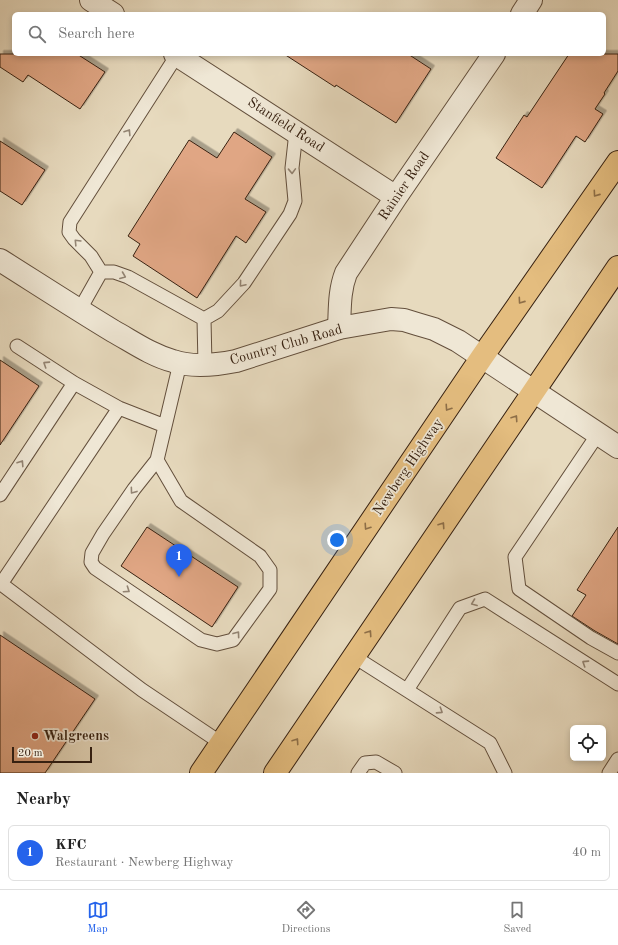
<!DOCTYPE html>
<html lang="en">
<head>
<meta charset="utf-8">
<style>
  body { margin:0; font-family:"Old Standard TT",serif; background:#f2f2f2; color:#222 }
  .controls { position:absolute; right:12px; bottom:12px; display:grid; overflow:hidden; border-radius:6px; box-shadow:0 2px 6px #0003 }
  .controls button { width:36px; height:36px; display:grid; place-items:center; padding:0; border:0; border-bottom:1px solid #e0e0e0; background:#fff; color:#222; font:20px sans-serif }
  .scale { position:absolute; left:12px; bottom:10px; width:80px; box-sizing:border-box; padding-left:4px; border:2px solid #372111; border-top:0; font-size:11px; line-height:14px; white-space:nowrap; color:#372111; -webkit-text-stroke:3px #efe7d5; paint-order:stroke }
  .you { position:absolute; left:337px; top:540px; width:14px; height:14px; margin:-10px; border:3px solid #fff; border-radius:50%; background:#1a73e8; box-shadow:0 0 0 6px #1a73e833 }
  .badge { display:grid; place-items:center; width:26px; height:26px; border-radius:50%; background:#2563eb; color:#fff; font-size:13px; font-weight:700 }
  .pin { position:absolute; translate:-50% -33px; filter:drop-shadow(0 1px 2px #0008) }
  .pin::after { content:''; position:absolute; top:21px; width:14px; height:12px; background:inherit; clip-path:polygon(0 0,100% 0,50% 100%) }
  .list { margin:0; padding:0; list-style:none }
  h2 { display:flex; justify-content:space-between; align-items:center; height:52px; margin:0; padding:0 16px; font-size:17px }
  h2 small { font-size:13px; font-weight:400; color:#767676 }
  .list li { display:grid; grid-template-columns:26px 1fr auto; gap:12px; align-items:center; box-sizing:border-box; height:56px; margin:0 8px 8px; padding:0 8px; border:1px solid #e0e0e0; border-radius:6px }
  .list b { display:block; font-size:15px; white-space:nowrap }
  .list p { margin:0; font-size:13px; white-space:nowrap; color:#767676 }
  .list em { font-size:13px; font-style:normal; color:#767676 }
  .icon { flex:none; width:22px; height:22px; fill:none; stroke:currentColor; stroke-width:2; stroke-linecap:round; stroke-linejoin:round }
  .map { position:relative; flex:none; width:618px; height:773px; overflow:hidden }
  .search { position:absolute; background:#fff; box-shadow:0 2px 6px #0003; left:12px; right:12px; top:12px; height:44px; display:flex; align-items:center; gap:10px; box-sizing:border-box; padding:0 14px; border-radius:6px; color:#767676; font-size:15px }
  .sheet { height:116px; background:#fff }
  nav { display:flex; justify-content:space-around; align-items:center; box-sizing:border-box; height:56px; border-top:1px solid #e0e0e0; background:#fff; font-size:11px; color:#767676 }
  nav a { display:grid; justify-items:center; gap:2px }
  nav .on { color:#2563eb }
  .map>svg:first-child { display:block }
  .building { fill:#e0a684; stroke:#372111; filter:url(#shadow) }
  .lines { fill:none; stroke-linecap:round; stroke-linejoin:round }
  .service-casing { stroke:#634f3c; stroke-width:15 }
  .minor-casing { stroke:#634f3c; stroke-width:24 }
  .tertiary-casing { stroke:#634f3c; stroke-width:24 }
  .primary-casing { stroke:#372111; stroke-width:24 }
  .service { stroke:#efe7d5; stroke-width:13 }
  .minor { stroke:#efe7d5; stroke-width:22 }
  .tertiary { stroke:#efe7d5; stroke-width:22 }
  .primary { stroke:#e4bd7f; stroke-width:22 }
  .oneway { stroke:#938473 }
  .oneway2 { stroke:#8e6f48 }
  .poi-dot { fill:#8f2418; stroke:#efe7d5; stroke-width:1.5 }
  .labels { text-anchor:middle; dominant-baseline:central; stroke-width:3.5; stroke-linejoin:round; paint-order:stroke }
  .street-label { font-size:14px; fill:#372111; stroke:#efe7d5 }
  .poi-label { font-size:14px; font-weight:bold; fill:#372111; stroke:#efe7d5; text-anchor:start }
</style>
</head>
<body>
<div class="map">
<svg width="618" height="773" viewBox="0 0 618 773">
  <defs>
    <filter id="shadow"><feDropShadow dx="3.5" dy="-3.5" stdDeviation="0" flood-color="#0004"/></filter>
  </defs>
  <rect width="100%" height="100%" fill="#e7dabe"/>
  <filter id="stains"><feTurbulence type="fractalNoise" baseFrequency=".005" numOctaves="4"/><feColorMatrix values="0 0 0 0 .2 0 0 0 0 .09 0 0 0 0 .02 0 0 0 .5 -.17"/></filter>
  <radialGradient id="worn" r=".72"><stop offset=".6" stop-color="#630" stop-opacity="0"/><stop offset="1" stop-color="#630" stop-opacity=".3"/></radialGradient>
  <path class="building" d="M0,54h77l28,18 -25,37 -52,-34 -5,7 -23,-15z
    M284,54h124l23,15 -35,54 -60,-38 -1,2z
    M569,54h49v17l-14,22 1,1 -10,15 8,5 -18,28 -9,-6 -34,52 -46,-30 28,-43 3,2z
    M234,132l38,25 -27,42 21,13 -20,31 -10,-7 -39,62 -64,-42 7,-12 -12,-8 61,-96 28,18z
    M0,141l45,29 -23,35 -22,-14z
    M0,360l39,26 -39,59z
    M147,527l91,60 -26,40 -91,-61z
    M618,527v117l-23,-13 -23,-15 14,-21 -9,-5z
    M0,635l95,64 -50,74h-45z"/>
  <g class="lines">
    <defs>
      <path id="service" d="M101,272l-10,-16 -17,-17 -5,-7 1,-10 107,-167
        M79,311l22,-39h13l14,5 76,42 1,46
        M204,319l14,-8 26,-28 46,-69 5,-13 -3,-33 4,-36
        M17,346l57,37 45,25 46,18
        M598,434l-83,123 4,32 72,49 27,15
        M157,460l-23,29 -31,45 -11,19 -1,9 4,6 106,72 16,4 16,-4 37,-51v-19l-10,-14 -79,-55 -24,-41 23,-97
        M0,495l74,-112
        M0,583l142,107 79,53
        M1,584l118,-176
        M353,656l137,87 15,30
        M407,690l53,-82 25,-9 133,85
        M358,773l7,-10 11,-1 19,11
        M609,773l9,-14"/>
      <path id="minor" d="M91,0l22,14
        M522,14l9,-14
        M175,54l221,143
        M339,328c1,-19 0,-37 7,-55l50,-76 98,-143"/>
      <path id="tertiary" d="M0,260c38,24 75,48 113,71 20,11 38,24 60,30 20,7 43,4 63,0l103,-33 52,-9 13,1 13,4 17,5 24,12 160,106"/>
      <path id="primary" d="M201,773l281,-416 136,-195
        M275,773l343,-506"/>
    </defs>
    <use href="#service" class="service-casing"/>
    <use href="#minor" class="minor-casing"/>
    <use href="#tertiary" class="tertiary-casing"/>
    <use href="#primary" class="primary-casing"/>
    <use href="#service" class="service"/>
    <use href="#minor" class="minor"/>
    <use href="#tertiary" class="tertiary"/>
    <use href="#primary" class="primary"/>
  </g>
  <defs><path id="oneway-chevron" d="M-2-3.5L2.5 0L-2 3.5" fill="none" stroke-width="1.6" stroke-linecap="round" stroke-linejoin="round"/></defs>
  <g class="oneway">
    <use href="#oneway-chevron" transform="translate(128 132) rotate(-57)"/>
    <use href="#oneway-chevron" transform="translate(292 171) rotate(88)"/>
    <use href="#oneway-chevron" transform="translate(77 242) rotate(-134)"/>
    <use href="#oneway-chevron" transform="translate(123 276) rotate(22)"/>
    <use href="#oneway-chevron" transform="translate(242 284) rotate(130)"/>
    <use href="#oneway-chevron" transform="translate(46 364) rotate(-147)"/>
    <use href="#oneway-chevron" transform="translate(21 463) rotate(-57)"/>
    <use href="#oneway-chevron" transform="translate(133 491) rotate(126)"/>
    <use href="#oneway-chevron" transform="translate(127 590) rotate(34)"/>
    <use href="#oneway-chevron" transform="translate(474 603) rotate(159)"/>
    <use href="#oneway-chevron" transform="translate(237 634) rotate(-54)"/>
    <use href="#oneway-chevron" transform="translate(585 663) rotate(-147)"/>
    <use href="#oneway-chevron" transform="translate(440 711) rotate(33)"/>
  </g>
  <g class="oneway2">
    <use href="#oneway-chevron" transform="translate(596 194) rotate(125)"/>
    <use href="#oneway-chevron" transform="translate(521 301) rotate(125)"/>
    <use href="#oneway-chevron" transform="translate(448 408) rotate(124)"/>
    <use href="#oneway-chevron" transform="translate(515 418) rotate(-56)"/>
    <use href="#oneway-chevron" transform="translate(442 525) rotate(-56)"/>
    <use href="#oneway-chevron" transform="translate(367 527) rotate(124)"/>
    <use href="#oneway-chevron" transform="translate(369 633) rotate(-56)"/>
    <use href="#oneway-chevron" transform="translate(296 741) rotate(-56)"/>
  </g>
  <circle class="poi-dot" cx="35" cy="736" r="4"/>
  <g class="labels">
    <g class="street-label">
      <text transform="translate(286 125) rotate(33)">Stanfield Road</text>
      <text transform="translate(404 186) rotate(-56)">Rainier Road</text>
      <text transform="translate(286 345) rotate(-16)">Country Club Road</text>
      <text transform="translate(408 467) rotate(-56)">Newberg Highway</text>
    </g>
    <g class="poi-label">
      <text x="43" y="736">Walgreens</text>
    </g>
  </g>
  <rect width="100%" height="100%" filter="url(#stains)"/>
  <rect width="100%" height="100%" fill="url(#worn)"/>
</svg>
<div class="controls">
<button><svg class="icon" aria-label="locate" viewBox="0 0 24 24"><circle cx="12" cy="12" r="6"/><path d="M12 2v4M12 18v4M2 12h4M18 12h4"/></svg></button>
</div>
<div class="scale">20 m</div>
<div class="you"></div>
<div class="pin badge" style="left:179px;top:577px">1</div>
<div class="search"><svg class="icon" aria-label="search" viewBox="0 0 24 24"><circle cx="10" cy="10" r="6"/><path d="M15 15l6 6"/></svg>Search here</div>
</div>
<section class="sheet">
<h2>Nearby<small></small></h2>
<ul class="list">
<li><span class="badge">1</span><div><b>KFC</b><p>Restaurant · Newberg Highway</p></div><em>40 m</em></li>
</ul>
</section>
<nav>
<a class="on"><svg class="icon" aria-label="map" viewBox="0 0 24 24"><path d="M3 6l6-2 6 2 6-2v14l-6 2-6-2-6 2zM9 4v14M15 6v14"/></svg>Map</a>
<a><svg class="icon" aria-label="directions" viewBox="0 0 24 24"><path d="M12 3l9 9-9 9-9-9zM9 14v-3h6M13 9l2 2-2 2"/></svg>Directions</a>
<a><svg class="icon" aria-label="saved" viewBox="0 0 24 24"><path d="M7 4h10v16l-5-4-5 4z"/></svg>Saved</a>
</nav>
</body>
</html>
